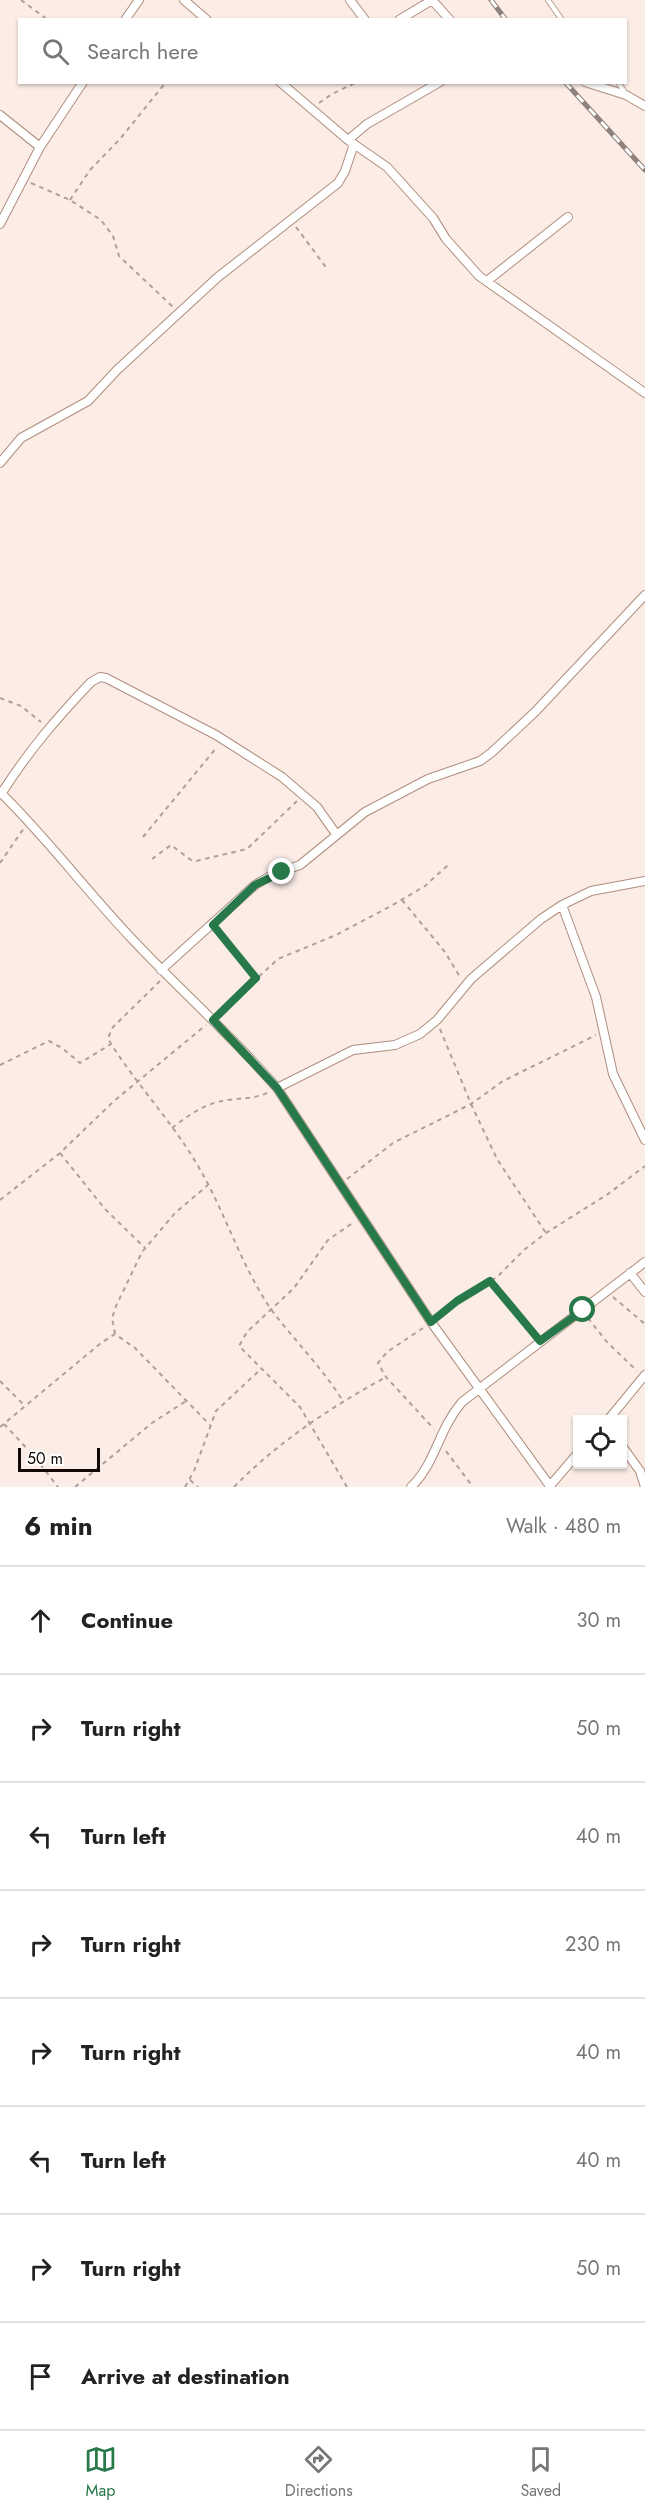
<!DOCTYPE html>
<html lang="en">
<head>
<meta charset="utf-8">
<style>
  body { margin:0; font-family:Jost,sans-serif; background:#f2f2f2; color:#222 }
  .controls { position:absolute; right:18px; bottom:18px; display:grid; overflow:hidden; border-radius:0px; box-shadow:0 2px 4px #0004 }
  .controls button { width:54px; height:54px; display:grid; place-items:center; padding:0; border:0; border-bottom:2px solid #e0e0e0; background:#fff; color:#222; font:30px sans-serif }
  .scale { position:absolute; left:18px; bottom:15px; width:82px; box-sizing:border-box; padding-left:6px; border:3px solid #140804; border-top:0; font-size:16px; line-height:21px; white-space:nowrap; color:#140804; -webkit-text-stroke:4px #fff; paint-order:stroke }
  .stop { position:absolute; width:18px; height:18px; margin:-14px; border:4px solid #287949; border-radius:50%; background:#fff }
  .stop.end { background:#287949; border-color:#fff; box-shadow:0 2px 6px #0008 }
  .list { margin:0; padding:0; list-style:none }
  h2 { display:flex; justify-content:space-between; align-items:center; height:78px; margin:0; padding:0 24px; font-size:26px }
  h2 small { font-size:20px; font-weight:400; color:#767676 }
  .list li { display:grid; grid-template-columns:39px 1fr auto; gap:18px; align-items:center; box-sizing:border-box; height:108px; padding:0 24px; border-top:2px solid #e0e0e0 }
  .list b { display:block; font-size:22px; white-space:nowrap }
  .list em { font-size:20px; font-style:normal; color:#767676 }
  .icon { flex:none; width:33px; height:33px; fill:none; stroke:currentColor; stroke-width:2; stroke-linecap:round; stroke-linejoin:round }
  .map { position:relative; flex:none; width:645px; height:1487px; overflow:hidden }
  .search { position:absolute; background:#fff; box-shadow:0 2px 4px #0004; left:18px; right:18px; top:18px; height:66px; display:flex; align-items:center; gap:15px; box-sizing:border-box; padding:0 21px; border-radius:0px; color:#767676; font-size:22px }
  .sheet { height:942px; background:#fff }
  nav { display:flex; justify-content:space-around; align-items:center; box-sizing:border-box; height:84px; border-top:2px solid #e0e0e0; background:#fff; font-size:16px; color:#767676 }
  nav a { display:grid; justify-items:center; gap:3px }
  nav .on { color:#287949 }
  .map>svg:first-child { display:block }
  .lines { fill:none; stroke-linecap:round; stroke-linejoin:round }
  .service-casing { stroke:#af8d7e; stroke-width:6 }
  .minor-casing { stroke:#af8d7e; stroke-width:10 }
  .path { stroke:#ad9f99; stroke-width:2; stroke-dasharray:4.5 4.5; stroke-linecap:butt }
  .service { stroke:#fff; stroke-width:4.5 }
  .minor { stroke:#fff; stroke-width:8 }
  .rail-casing { stroke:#8f817c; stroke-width:5 }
  .rail { stroke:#fff; stroke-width:3; stroke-dasharray:9; stroke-linecap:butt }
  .route { stroke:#287949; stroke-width:8 }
</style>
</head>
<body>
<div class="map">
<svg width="645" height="1487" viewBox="0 0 645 1487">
  <rect width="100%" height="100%" fill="#fbece6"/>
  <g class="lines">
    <defs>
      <path id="service" d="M548,0l14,20
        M618,82l7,11"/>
      <path id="minor" d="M184,0l23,20
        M350,0l15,20
        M432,0l18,20
        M125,20l14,-20
        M399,20l33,-20
        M280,82l68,58 39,27 46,51 13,21 33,37 166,117
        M585,82l41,13 19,11
        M0,115l40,32
        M348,140l19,-16 73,-42
        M0,224l40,-77 43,-65
        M487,281l81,-64
        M0,463l21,-25 67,-37 29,-31 101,-93 120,-94 7,-12 9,-27
        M0,792c48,47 88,101 134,149 47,50 98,95 143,147l154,234 119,164
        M1,794c29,-45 54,-74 90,-112l9,-5 6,1 110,57 66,42 35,30 19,27
        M562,905l34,92 17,77 32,66
        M161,970l94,-85 19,-11 26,-9 65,-53 63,-33 52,-18 11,-8 44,-41 110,-117
        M277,1088l76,-38 42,-5 25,-11 17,-14 34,-41 70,-60 21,-14 29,-14 54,-10
        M630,1273l15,19
        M608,1420l37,-45
        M622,1446l18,25 5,16
        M411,1487c25,-24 27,-57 51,-85l183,-140
        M549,1487l29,-34"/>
    </defs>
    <use href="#service" class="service-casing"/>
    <use href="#minor" class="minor-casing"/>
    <path class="path" d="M21,0l27,20
      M319,103l13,-9 25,-12
      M31,183l39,17 31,20 12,16 6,20 54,51
      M70,200l20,-30 30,-31 46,-57
      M296,227l32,43
      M0,698l21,8 20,16
      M143,837l74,-90
      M152,859l19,-14 20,15 5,1 51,-12 50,-48
      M0,863l24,-35
      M402,900l43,52 15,25
      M218,931l38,47
      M160,981l-47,46 -5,11 3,6c27,42 62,79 87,122 28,47 43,101 75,146 23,30 50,57 70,89
      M219,1013l59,-54 58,-24 55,-29 34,-20 23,-21
      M440,1029l31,75 26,55 49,74
      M0,1065l49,-24 13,7 18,15 31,-19
      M172,1128c17,-13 33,-25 55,-28 15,-2 28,-1 42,-8
      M60,1153l45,56 40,39
      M347,1179l46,-36 78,-39 32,-23 93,-46
      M0,1200l60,-47 54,-52 92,-76
      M490,1281l44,53
      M613,1297l32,27
      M439,1315l18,-14 40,-24 27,-27 22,-17 62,-39 37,-28
      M588,1318l18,23 31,30
      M423,1328l-36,24 -9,11 8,14 48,52
      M115,1334l-3,-16 4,-12 26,-54 33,-39 33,-28
      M0,1381l25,25
      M4,1424l30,32 24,31
      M0,1427l101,-84 14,-9 20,14 75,77
      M446,1451l27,36
      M190,1480l8,7
      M75,1487l77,-64 34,-22
      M185,1487l9,-16 22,-60 46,-43
      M234,1487c44,-45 97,-80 152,-110
      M347,1487l-47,-80 -61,-61 8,-14 47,-44 34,-48 26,-18"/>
    <use href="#service" class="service"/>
    <use href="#minor" class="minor"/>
    <defs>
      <path id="rail" d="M491,0l15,20
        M565,82l80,88"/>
    </defs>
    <use href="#rail" class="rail-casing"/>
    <use href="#rail" class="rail"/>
  </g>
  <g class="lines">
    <path class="route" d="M282,872l-27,13 -42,40 43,53 -43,42 64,68 154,234 26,-21 33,-20 50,60 43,-31"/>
  </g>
</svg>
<div class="controls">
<button><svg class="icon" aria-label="locate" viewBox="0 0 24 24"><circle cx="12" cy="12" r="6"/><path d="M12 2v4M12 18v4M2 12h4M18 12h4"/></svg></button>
</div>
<div class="scale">50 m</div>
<div class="stop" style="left:583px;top:1310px"></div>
<div class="stop end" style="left:282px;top:872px"></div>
<div class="search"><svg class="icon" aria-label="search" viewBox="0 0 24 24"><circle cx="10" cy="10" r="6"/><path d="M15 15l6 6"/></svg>Search here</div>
</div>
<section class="sheet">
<h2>6 min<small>Walk · 480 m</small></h2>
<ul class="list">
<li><svg class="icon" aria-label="ahead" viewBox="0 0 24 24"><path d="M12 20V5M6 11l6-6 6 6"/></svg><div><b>Continue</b></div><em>30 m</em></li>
<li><svg class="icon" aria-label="right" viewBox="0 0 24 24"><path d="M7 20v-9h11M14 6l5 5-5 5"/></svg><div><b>Turn right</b></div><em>50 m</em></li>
<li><svg class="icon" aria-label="left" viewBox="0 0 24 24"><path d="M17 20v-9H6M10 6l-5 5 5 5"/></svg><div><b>Turn left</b></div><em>40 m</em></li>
<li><svg class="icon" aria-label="right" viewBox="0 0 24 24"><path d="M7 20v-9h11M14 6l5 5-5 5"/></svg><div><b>Turn right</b></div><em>230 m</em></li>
<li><svg class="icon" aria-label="right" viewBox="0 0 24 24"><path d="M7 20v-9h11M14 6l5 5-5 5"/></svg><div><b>Turn right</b></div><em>40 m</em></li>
<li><svg class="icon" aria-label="left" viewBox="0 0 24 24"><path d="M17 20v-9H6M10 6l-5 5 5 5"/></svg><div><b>Turn left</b></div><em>40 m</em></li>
<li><svg class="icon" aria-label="right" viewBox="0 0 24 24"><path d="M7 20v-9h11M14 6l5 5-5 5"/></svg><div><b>Turn right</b></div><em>50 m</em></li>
<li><svg class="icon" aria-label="arrive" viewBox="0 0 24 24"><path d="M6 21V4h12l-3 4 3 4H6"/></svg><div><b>Arrive at destination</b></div></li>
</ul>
</section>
<nav>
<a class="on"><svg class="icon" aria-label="map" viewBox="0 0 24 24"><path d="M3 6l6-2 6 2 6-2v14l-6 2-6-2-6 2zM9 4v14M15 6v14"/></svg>Map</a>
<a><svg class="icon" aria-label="directions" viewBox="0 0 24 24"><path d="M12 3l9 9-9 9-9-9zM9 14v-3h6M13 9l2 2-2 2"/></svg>Directions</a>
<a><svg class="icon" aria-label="saved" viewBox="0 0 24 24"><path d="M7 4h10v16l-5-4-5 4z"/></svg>Saved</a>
</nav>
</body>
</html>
